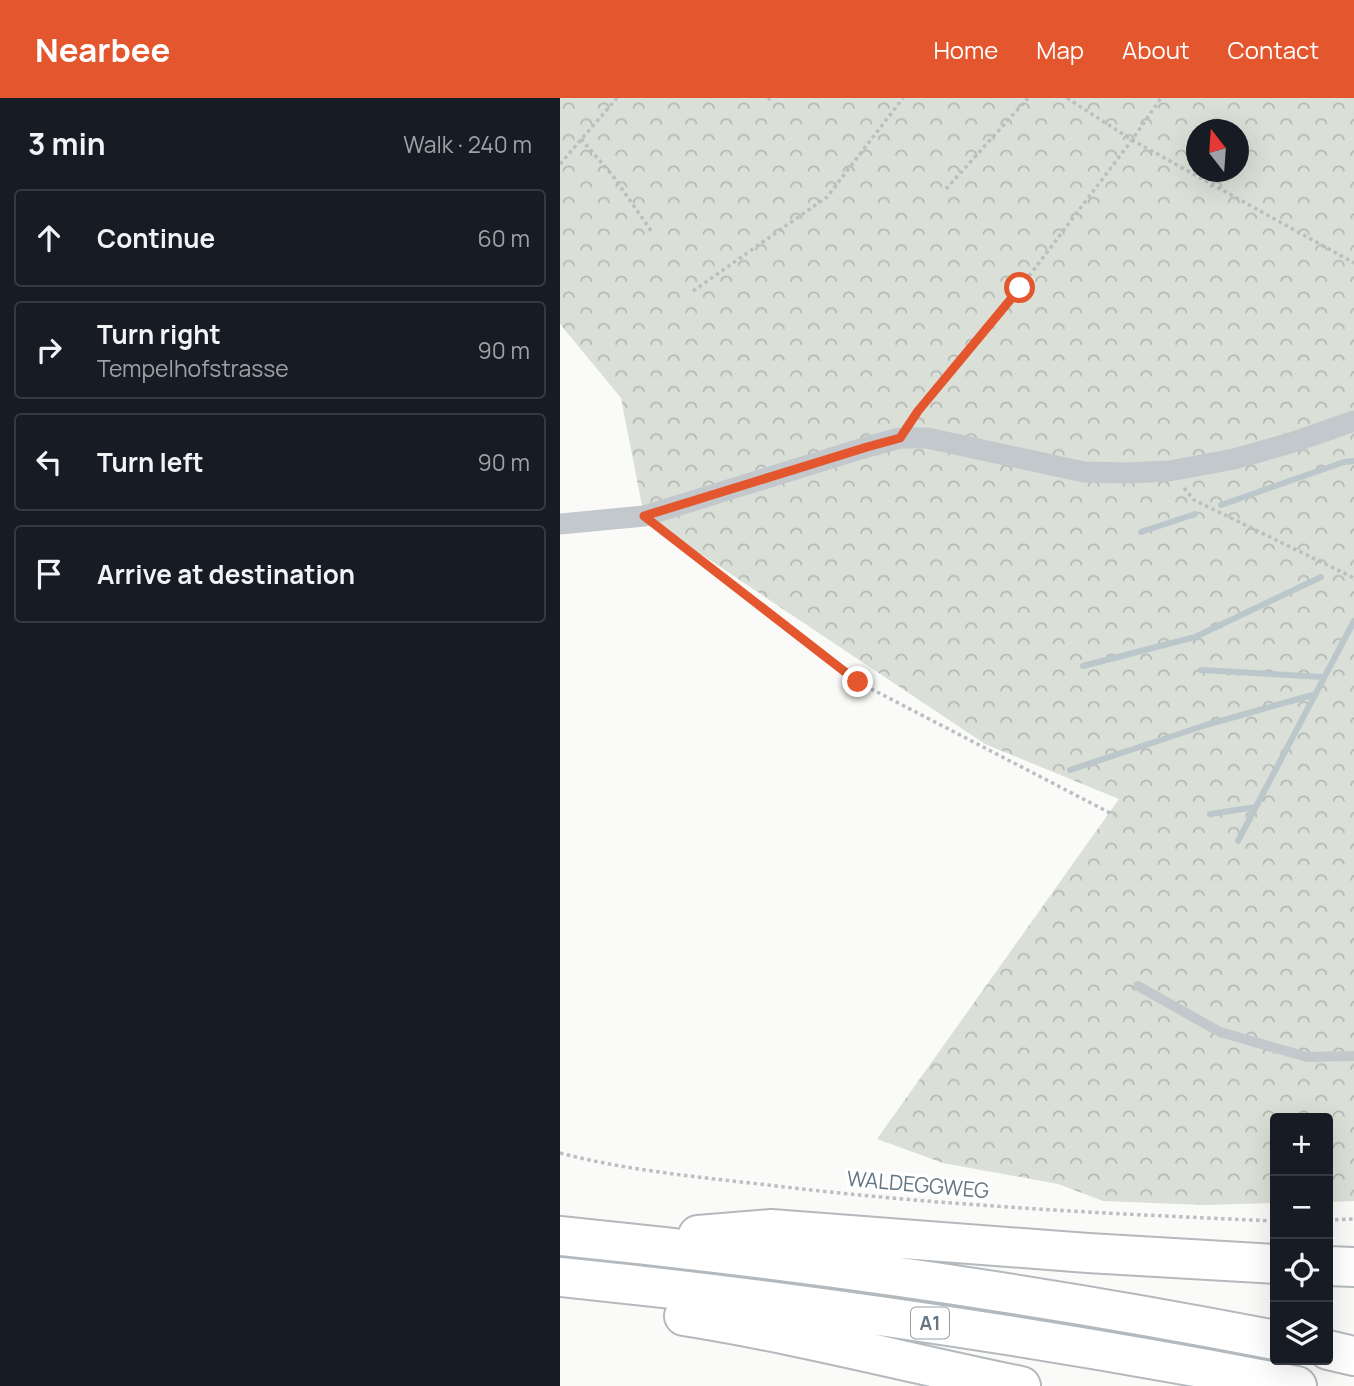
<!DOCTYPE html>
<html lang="en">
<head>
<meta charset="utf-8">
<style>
  body { margin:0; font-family:Manrope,sans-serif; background:#20242c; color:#f1f3f6 }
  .controls { position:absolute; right:21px; bottom:21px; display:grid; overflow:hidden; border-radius:7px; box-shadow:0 7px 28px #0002 }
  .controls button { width:63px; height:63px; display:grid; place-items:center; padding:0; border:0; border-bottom:2px solid #363941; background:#171b24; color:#f1f3f6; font:35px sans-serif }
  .compass { position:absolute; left:626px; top:21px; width:63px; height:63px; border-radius:50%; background:#171b24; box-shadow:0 7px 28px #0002; rotate:343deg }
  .stop { position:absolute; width:21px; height:21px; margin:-16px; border:5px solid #e4572e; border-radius:50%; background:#fff }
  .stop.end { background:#e4572e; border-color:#fff; box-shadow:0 2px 7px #0008 }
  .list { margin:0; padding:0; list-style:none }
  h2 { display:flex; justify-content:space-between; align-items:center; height:91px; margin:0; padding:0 28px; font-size:30px }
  h2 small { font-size:23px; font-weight:400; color:#9ea1a6 }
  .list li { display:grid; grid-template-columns:46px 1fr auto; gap:21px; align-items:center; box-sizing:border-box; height:98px; margin:0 14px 14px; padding:0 14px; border:2px solid #363941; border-radius:7px }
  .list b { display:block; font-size:26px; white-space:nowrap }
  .list p { margin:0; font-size:23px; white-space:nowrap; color:#9ea1a6 }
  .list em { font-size:23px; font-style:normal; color:#9ea1a6 }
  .icon { flex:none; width:38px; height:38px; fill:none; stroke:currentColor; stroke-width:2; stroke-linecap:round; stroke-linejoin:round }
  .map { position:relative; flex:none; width:794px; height:1288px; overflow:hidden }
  header { display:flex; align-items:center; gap:42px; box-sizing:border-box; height:98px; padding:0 35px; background:#e4572e; color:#fff }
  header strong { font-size:33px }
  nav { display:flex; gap:38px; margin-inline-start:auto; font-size:24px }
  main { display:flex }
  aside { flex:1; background:#171b24 }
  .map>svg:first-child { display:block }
  .forest { fill:url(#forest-crowns); fill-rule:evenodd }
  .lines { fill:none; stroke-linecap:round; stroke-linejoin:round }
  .stream { stroke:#bbc7cb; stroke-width:6 }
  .motorway-casing { stroke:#b4b9bd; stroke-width:42 }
  .path { stroke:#bbbfc2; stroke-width:3.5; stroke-dasharray:3.5 3.5; stroke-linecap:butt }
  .service { stroke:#c3c8cc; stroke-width:10 }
  .minor { stroke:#c3c8cc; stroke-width:21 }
  .motorway { stroke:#fff; stroke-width:38 }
  .route { stroke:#e4572e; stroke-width:9 }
  .labels { text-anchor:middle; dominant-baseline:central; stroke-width:7; stroke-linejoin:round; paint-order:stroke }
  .shield { fill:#fff; stroke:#939fa8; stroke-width:2 }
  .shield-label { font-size:19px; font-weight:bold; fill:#657683 }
  .street-label { font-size:21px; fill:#657683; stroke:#fff }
</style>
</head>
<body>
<header>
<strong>Nearbee</strong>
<nav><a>Home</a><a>Map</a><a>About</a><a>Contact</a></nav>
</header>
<main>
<aside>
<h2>3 min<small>Walk · 240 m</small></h2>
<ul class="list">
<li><svg class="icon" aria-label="ahead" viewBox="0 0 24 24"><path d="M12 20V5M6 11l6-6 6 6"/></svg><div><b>Continue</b></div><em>60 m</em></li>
<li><svg class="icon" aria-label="right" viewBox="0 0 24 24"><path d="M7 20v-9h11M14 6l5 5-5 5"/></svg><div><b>Turn right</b><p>Tempelhofstrasse</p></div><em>90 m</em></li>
<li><svg class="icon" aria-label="left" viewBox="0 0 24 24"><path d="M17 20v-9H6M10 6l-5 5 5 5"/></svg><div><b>Turn left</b></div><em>90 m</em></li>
<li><svg class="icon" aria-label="arrive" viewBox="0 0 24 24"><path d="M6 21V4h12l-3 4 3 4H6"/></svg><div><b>Arrive at destination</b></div></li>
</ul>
</aside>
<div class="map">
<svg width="794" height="1288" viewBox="0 0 794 1288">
  <defs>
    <pattern id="forest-crowns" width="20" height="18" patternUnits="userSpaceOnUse" patternTransform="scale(1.75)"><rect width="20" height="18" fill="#dadfd7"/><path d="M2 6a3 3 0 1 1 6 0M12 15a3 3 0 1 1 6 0" fill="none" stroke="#b4b9b4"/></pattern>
  </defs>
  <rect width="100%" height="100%" fill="#fafaf8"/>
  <path class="forest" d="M0,0h794v1103l-26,1v-84h-53v85l-71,2 -101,-4 -45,-17 -115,-21 -66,-24 242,-340 -134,-55 -341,-228 -23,-118 -61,-74zM636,32h42v42h-42z"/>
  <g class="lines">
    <path class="stream" d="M661,407l123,-43 10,-1
      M581,434l54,-18
      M523,568l112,-29 126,-60
      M641,572l123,7
      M510,672l136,-45 110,-31
      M650,716l46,-7
      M678,743l116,-220"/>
    <defs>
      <path id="motorway" d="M138,1137l73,-6 317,24 187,11
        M0,1138c240,24 479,58 715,104
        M768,1168l26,1
        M0,1179c247,25 493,62 737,109
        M124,1218c114,18 224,47 337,70
        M768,1252l26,6"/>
    </defs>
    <use href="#motorway" class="motorway-casing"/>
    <path class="path" d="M507,0l65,42 222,123
      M208,2l2,-2
      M21,41l32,37 39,56
      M0,66l57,-66
      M386,91l82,-91
      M133,193l134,-94 76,-99
      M354,319l106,-129 112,-148 29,-42
      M624,390l10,12 160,78
      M105,434l193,150 256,133
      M0,1055c73,19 150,25 225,34 162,19 327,27 490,34
      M768,1122l26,-1"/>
    <path class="service" d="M578,888l82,46 87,25 47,-1"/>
    <path class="minor" d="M0,426l84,-8 223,-69 33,-9h27l157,34 42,1 43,-2 65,-12 60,-17 60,-21"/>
    <use href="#motorway" class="motorway"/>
  </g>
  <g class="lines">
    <path class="route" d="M298,584l-214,-166 223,-69 33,-9 18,-27 102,-123"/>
  </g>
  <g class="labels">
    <rect class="shield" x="351" y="1209.5" width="38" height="31" rx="5"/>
    <g class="shield-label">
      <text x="370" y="1225">A1</text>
    </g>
    <g class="street-label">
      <text transform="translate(358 1086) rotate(5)">WALDEGGWEG</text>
    </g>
  </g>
</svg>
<div class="controls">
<button>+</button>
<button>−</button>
<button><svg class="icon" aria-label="locate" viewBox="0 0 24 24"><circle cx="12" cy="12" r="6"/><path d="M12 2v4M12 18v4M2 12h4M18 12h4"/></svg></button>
<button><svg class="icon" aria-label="layers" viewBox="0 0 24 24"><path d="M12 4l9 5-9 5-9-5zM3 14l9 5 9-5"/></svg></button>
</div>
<svg class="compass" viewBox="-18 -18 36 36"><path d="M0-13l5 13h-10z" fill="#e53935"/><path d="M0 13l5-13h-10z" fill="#9ea1a6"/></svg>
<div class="stop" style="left:460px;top:190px"></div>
<div class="stop end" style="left:298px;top:584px"></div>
</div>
</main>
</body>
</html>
